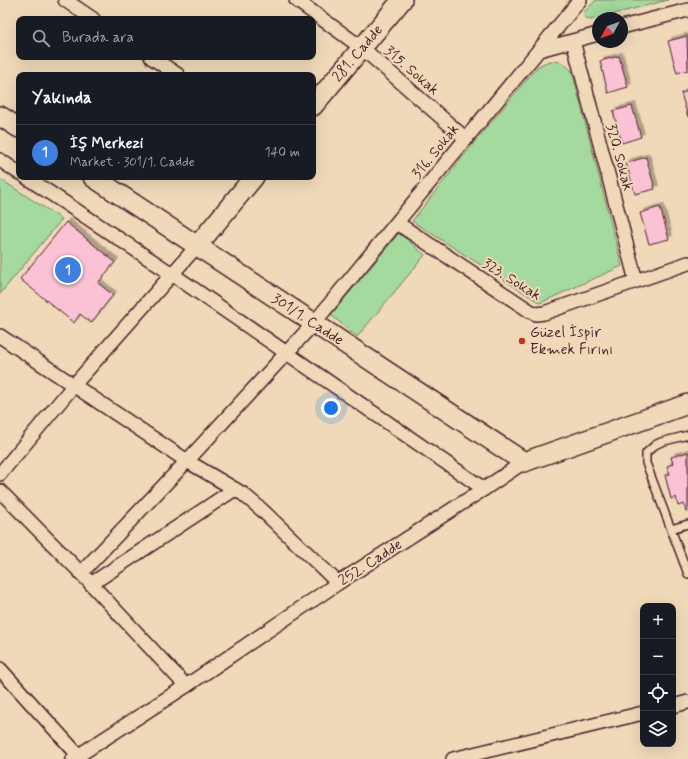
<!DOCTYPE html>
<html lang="tr">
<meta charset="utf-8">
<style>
:root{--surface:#171b24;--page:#20242c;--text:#f1f3f6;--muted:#9ea1a6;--line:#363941;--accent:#c8321e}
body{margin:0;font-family:Mynerve,sans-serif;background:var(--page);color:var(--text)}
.controls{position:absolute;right:12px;bottom:12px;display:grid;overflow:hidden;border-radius:8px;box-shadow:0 4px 16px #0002}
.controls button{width:36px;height:36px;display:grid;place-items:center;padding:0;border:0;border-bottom:1px solid var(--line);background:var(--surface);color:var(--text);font:20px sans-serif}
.compass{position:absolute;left:592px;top:12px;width:36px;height:36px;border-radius:50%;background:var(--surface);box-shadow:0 4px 16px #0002;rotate:229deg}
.you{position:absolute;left:331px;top:408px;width:14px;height:14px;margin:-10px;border:3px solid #fff;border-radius:50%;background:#1a73e8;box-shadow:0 0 0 6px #1a73e833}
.badge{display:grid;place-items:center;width:26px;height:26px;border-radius:50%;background:var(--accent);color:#fff;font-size:13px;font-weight:700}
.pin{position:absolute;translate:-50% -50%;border:2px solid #fff;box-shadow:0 1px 4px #0006}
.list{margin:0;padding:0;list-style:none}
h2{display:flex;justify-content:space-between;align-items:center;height:52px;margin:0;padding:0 16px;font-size:17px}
h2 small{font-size:13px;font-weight:400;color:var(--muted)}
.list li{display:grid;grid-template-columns:26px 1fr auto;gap:12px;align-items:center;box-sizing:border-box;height:56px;padding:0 16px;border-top:1px solid var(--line)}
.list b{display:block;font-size:15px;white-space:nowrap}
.list p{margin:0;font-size:13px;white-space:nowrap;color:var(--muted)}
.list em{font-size:13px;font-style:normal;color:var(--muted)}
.icon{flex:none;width:22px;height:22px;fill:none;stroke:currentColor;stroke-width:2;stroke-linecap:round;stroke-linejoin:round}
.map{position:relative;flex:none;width:688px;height:759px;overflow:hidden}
.search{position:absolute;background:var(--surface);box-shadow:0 4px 16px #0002;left:16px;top:16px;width:300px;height:44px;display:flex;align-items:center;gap:10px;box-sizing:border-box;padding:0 14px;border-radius:8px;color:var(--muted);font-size:15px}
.panel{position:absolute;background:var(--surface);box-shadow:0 4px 16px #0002;left:16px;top:72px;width:300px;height:108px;border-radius:8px}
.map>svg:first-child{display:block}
.green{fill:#a4da9e;stroke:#777c64}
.building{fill:#fbc1d4;stroke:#4a1f2b;filter:url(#shadow)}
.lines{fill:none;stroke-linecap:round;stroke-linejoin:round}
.lane-casing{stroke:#4a1f2b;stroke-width:10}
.street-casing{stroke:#4a1f2b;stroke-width:16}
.secondary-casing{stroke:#4a1f2b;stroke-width:22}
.lane{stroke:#efd9b8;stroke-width:7}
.street{stroke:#efd9b8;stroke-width:13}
.secondary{stroke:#efd9b8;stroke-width:19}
.poi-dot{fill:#c8321e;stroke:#efd9b8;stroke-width:1.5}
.labels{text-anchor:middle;stroke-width:4;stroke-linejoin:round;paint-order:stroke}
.street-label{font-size:15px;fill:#4a1f2b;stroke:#efd9b8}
.poi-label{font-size:15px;fill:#4a1f2b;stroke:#efd9b8;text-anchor:start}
</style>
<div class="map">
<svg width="688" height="759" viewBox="0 0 688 759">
<defs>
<filter id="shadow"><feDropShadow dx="3.5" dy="-3.5" stdDeviation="0" flood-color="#0004"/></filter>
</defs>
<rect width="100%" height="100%" fill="#efd9b8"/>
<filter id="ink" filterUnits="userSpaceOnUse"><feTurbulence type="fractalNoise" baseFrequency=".025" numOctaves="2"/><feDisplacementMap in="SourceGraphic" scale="8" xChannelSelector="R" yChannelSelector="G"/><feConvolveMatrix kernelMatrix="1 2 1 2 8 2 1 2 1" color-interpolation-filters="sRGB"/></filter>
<g filter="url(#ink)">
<!-- green -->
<g class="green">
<polygon points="596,0 668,0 590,20 585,18 584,12"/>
<path d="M549,61C560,61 564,63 572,71L622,266L540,303L412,221L477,139L538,66Z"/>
<polygon points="0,179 62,219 0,294"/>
<polygon points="399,233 425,255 357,337 331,315"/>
</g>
<!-- building -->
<g class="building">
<polygon points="687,36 688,70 677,73 668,41"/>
<polygon points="619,56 628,87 608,93 600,61"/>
<polygon points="688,91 688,117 681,93"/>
<polygon points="632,106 641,137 622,143 613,111"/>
<polygon points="646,157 655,189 635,194 626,163"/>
<polygon points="660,207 669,239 649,244 640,213"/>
<polygon points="66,222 115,262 98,283 113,295 91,323 80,314 74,323 20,279"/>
<polygon points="688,452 688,511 686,512 684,504 678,506 676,497 671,499 665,475 670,474 667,466 673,464 671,457"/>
</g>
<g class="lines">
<!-- lane casing -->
<g class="lane-casing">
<g id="lane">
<polyline points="688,435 661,442 655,445 646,453 646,463 688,574"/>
<polyline points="671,529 688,524"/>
</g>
</g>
<!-- street casing -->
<g class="street-casing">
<g id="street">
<polyline points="65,0 93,19"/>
<polyline points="296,0 362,48 466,139"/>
<polyline points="622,27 688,10"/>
<polyline points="573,41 636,281"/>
<polyline points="539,50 598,34"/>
<polyline points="151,57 178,75"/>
<polyline points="0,160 19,173"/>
<polyline points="26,177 172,274 484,489"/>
<polyline points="397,223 530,311 536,314 544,313 688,263"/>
<polyline points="0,336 187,461 243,494 262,510 338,583"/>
<polyline points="0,474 74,385 197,246"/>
<polyline points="0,491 81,573 186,686"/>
<polyline points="81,573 187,461 314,323 580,0"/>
<polyline points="91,584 235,489"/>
<polyline points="0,669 79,756"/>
<polyline points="673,706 688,702"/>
<polyline points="73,759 186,686 338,583 484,489 524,462"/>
<polyline points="453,759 643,713"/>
</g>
</g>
<!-- secondary casing -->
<g class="secondary-casing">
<g id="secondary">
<polyline points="313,106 402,0"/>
<polyline points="0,116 19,128"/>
<polyline points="93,177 524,462 688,404"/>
<polyline points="197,246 254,177"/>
</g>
</g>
<!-- lane -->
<use href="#lane" class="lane"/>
<!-- street -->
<use href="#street" class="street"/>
<!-- secondary -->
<use href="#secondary" class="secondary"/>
</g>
</g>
<!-- markers -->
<circle class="poi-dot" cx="522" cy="341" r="4"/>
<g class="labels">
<!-- street labels -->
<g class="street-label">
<text transform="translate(357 53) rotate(-50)" y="5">281. Cadde</text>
<text transform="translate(412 70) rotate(41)" y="5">315. Sokak</text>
<text transform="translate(435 151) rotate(-51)" y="5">316. Sokak</text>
<text transform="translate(620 157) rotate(75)" y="5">320. Sokak</text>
<text transform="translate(512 279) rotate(32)" y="5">323. Sokak</text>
<text transform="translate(308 319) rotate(33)" y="5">301/1. Cadde</text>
<text transform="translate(370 562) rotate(-33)" y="5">252. Cadde</text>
</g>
<!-- poi labels -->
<g class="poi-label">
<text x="530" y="337">Güzel İspir<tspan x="530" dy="17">Ekmek Fırını</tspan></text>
</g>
</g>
</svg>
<div class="controls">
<button>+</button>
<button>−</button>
<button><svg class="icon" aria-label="locate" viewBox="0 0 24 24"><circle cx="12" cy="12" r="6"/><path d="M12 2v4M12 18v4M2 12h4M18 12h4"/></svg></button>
<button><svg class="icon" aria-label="layers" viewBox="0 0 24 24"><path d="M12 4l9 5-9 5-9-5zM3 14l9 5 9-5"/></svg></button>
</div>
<svg class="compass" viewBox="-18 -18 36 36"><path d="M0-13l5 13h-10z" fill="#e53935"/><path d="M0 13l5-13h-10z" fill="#9ea1a6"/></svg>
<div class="you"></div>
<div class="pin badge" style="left:68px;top:270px;background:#3f7fe0">1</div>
<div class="search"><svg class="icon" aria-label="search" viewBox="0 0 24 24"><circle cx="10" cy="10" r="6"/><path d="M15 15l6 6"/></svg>Burada ara</div>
<section class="panel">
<h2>Yakında<small></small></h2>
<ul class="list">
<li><span class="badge" style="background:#3f7fe0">1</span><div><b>İş Merkezi</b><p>Market · 301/1. Cadde</p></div><em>140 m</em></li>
</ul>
</section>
</div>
